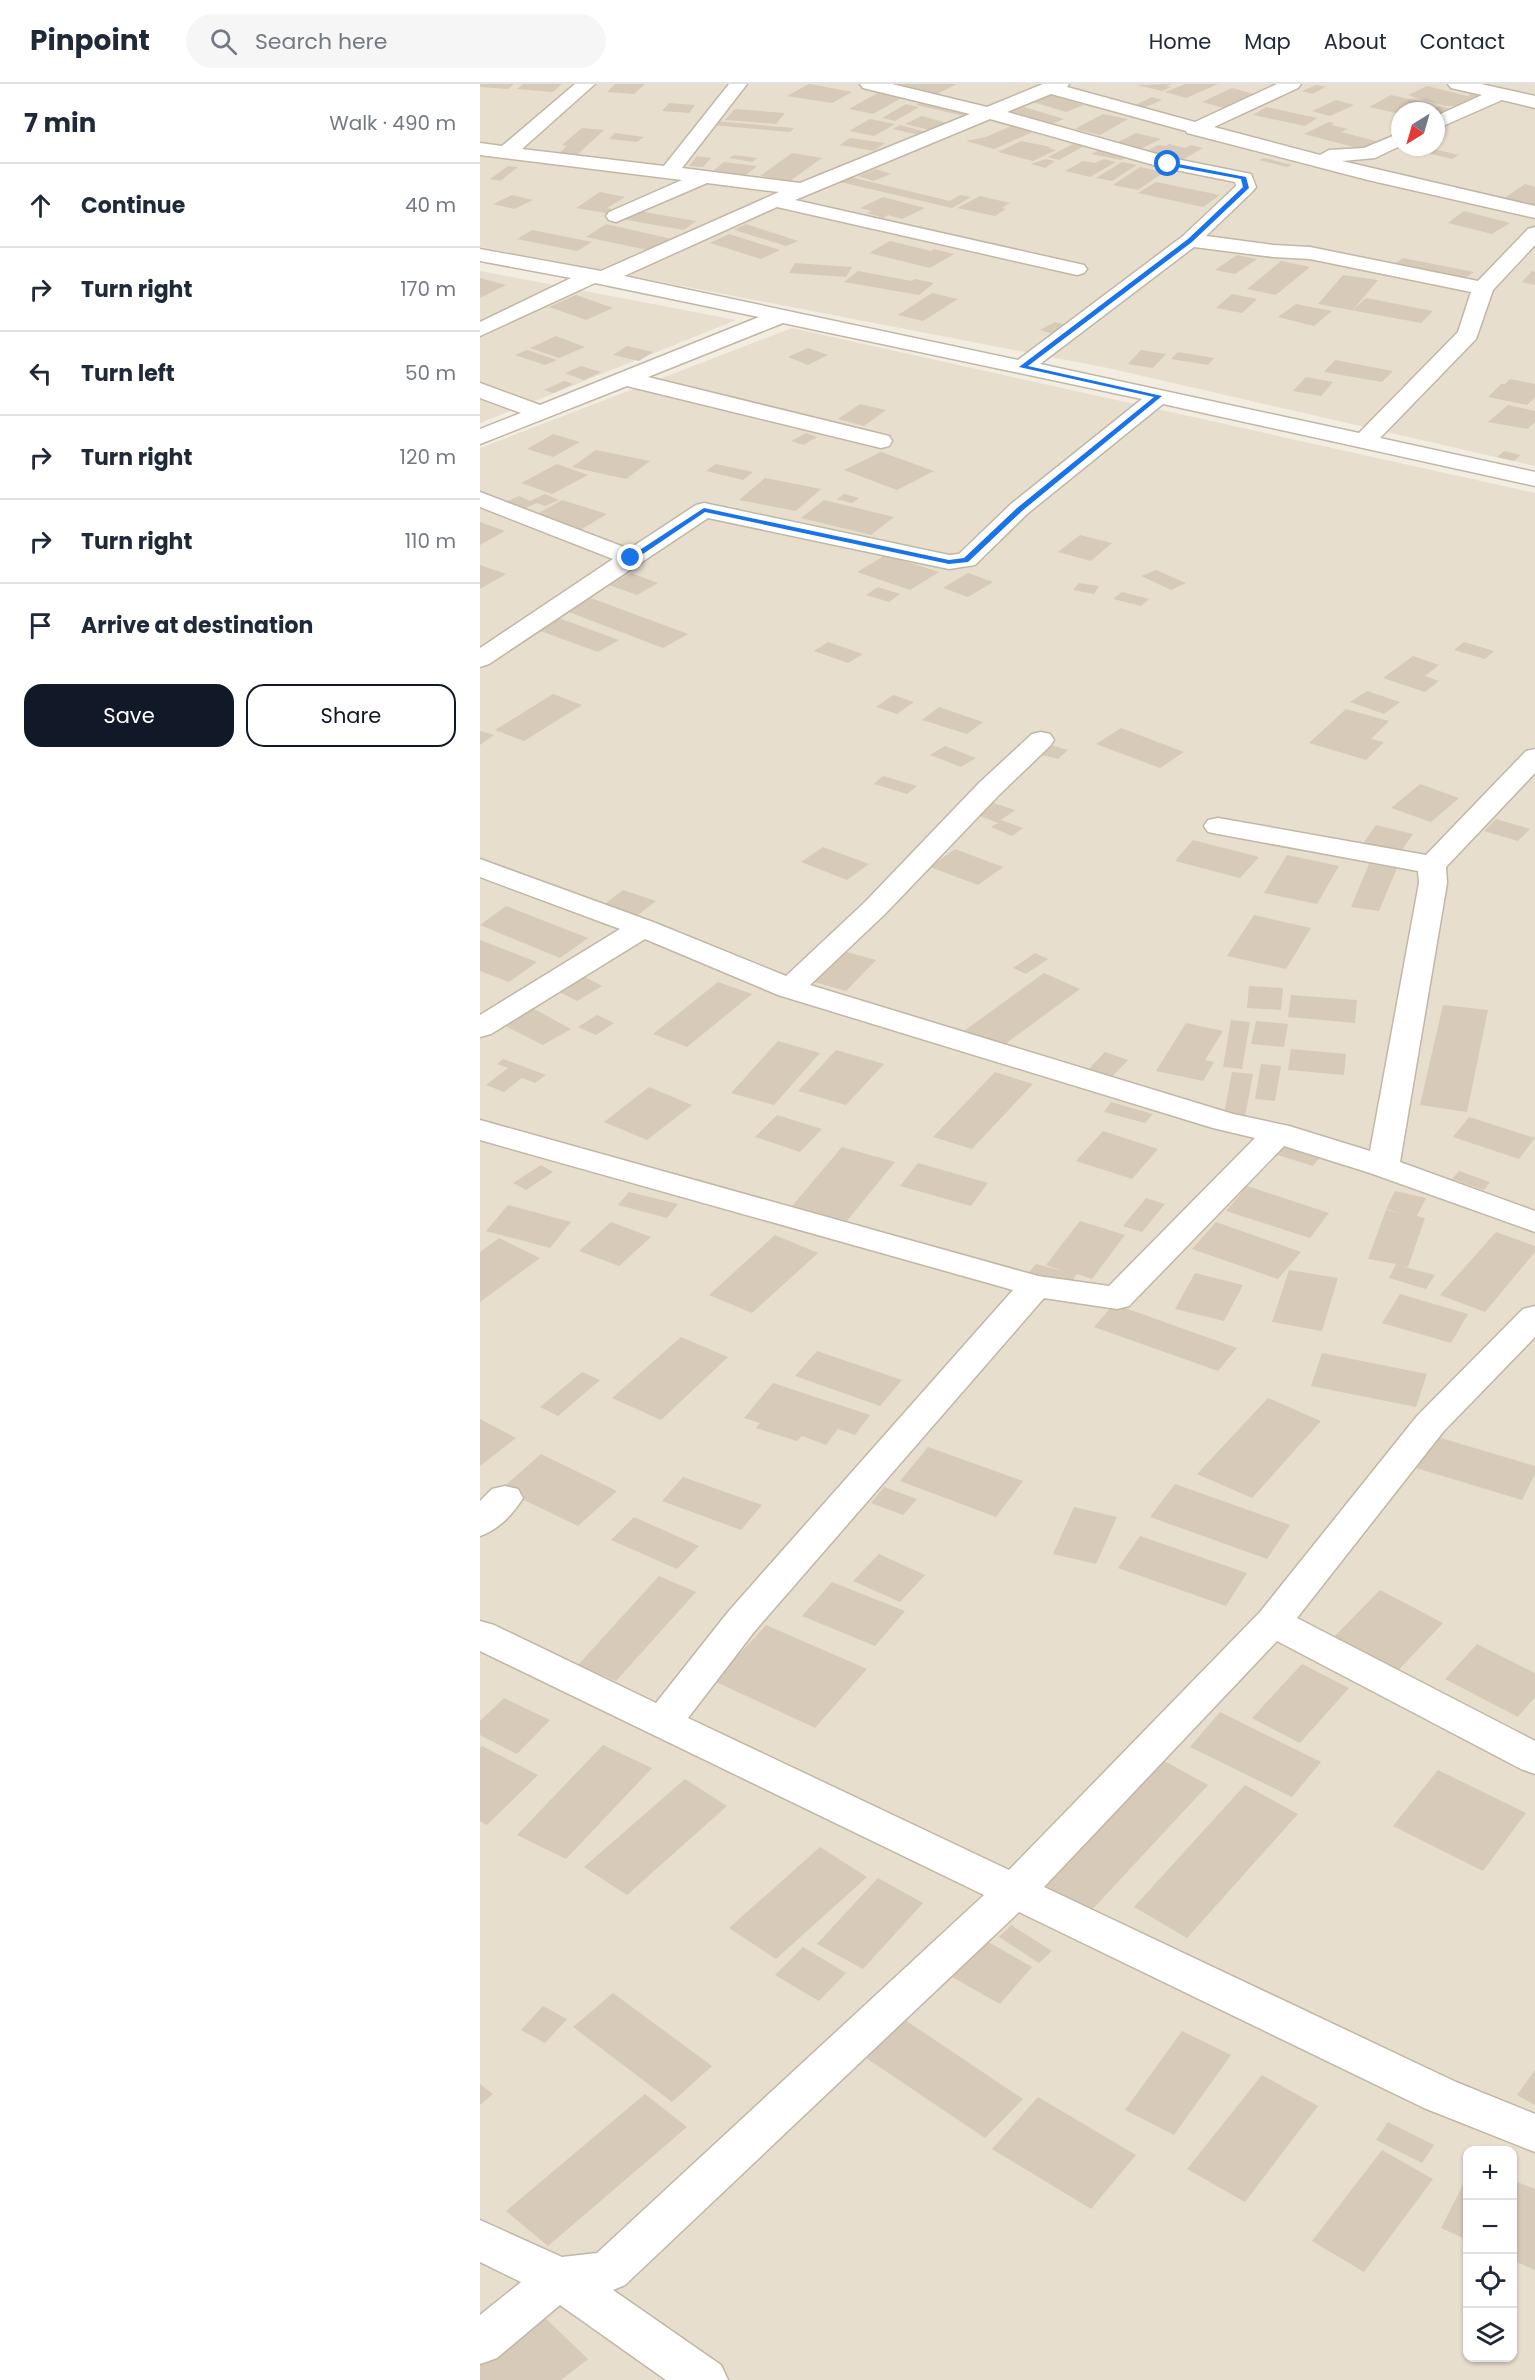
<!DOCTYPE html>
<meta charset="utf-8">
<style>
:root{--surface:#fff;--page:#f6f6f7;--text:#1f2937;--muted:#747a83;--line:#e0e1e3;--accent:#111827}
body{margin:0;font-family:Poppins,sans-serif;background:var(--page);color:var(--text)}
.controls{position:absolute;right:18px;bottom:18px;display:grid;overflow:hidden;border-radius:12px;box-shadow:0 2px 4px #0004}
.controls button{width:54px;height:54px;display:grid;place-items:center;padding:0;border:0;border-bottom:2px solid var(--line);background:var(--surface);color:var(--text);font:30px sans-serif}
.compass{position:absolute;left:911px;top:18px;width:54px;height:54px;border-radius:50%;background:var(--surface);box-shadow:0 2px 4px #0004;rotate:217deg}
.stop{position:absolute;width:18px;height:18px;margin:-14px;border:4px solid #1a73e8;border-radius:50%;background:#fff}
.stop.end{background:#1a73e8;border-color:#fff;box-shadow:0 2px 6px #0008}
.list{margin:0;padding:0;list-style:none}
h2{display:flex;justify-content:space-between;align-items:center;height:78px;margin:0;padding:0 24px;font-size:26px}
h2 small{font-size:20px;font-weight:400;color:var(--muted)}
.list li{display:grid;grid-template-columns:39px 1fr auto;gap:18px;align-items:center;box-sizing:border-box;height:84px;padding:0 24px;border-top:2px solid var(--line)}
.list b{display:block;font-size:22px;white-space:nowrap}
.list em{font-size:20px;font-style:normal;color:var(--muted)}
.actions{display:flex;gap:12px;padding:18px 24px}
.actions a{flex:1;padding:14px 0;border:2px solid var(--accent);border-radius:18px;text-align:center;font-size:21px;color:var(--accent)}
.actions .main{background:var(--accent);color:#fff}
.icon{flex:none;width:33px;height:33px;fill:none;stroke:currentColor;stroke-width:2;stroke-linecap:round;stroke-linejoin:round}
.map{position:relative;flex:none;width:1055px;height:2296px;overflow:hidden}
header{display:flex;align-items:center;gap:36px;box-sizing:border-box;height:84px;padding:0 30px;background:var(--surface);border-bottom:2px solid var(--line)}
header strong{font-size:28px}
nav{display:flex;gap:33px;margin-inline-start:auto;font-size:21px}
.search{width:420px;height:54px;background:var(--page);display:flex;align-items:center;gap:15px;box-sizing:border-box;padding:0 21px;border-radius:33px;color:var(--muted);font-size:22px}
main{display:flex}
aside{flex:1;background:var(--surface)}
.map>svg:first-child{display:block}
.residential{fill:#e7dece;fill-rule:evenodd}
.building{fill:#d8cab8}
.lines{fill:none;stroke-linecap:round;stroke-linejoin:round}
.minor-casing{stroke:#c1b7a6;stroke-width:3}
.minor{fill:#fff;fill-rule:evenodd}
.route{fill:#1a73e8}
</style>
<header>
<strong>Pinpoint</strong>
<div class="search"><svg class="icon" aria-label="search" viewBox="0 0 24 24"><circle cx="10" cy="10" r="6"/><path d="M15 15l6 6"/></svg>Search here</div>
<nav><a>Home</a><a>Map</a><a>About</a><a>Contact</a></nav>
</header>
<main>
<aside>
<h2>7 min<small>Walk · 490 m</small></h2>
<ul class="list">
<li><svg class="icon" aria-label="ahead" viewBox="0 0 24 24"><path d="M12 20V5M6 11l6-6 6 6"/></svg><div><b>Continue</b></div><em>40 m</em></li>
<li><svg class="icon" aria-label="right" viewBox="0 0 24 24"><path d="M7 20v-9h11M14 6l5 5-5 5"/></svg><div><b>Turn right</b></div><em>170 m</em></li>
<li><svg class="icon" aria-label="left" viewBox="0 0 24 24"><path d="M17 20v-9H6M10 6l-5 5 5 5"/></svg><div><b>Turn left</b></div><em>50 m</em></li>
<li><svg class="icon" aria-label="right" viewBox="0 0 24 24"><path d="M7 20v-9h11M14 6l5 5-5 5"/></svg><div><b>Turn right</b></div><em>120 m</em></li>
<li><svg class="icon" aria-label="right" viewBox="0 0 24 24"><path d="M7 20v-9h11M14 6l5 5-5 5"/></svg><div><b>Turn right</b></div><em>110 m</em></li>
<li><svg class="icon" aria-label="arrive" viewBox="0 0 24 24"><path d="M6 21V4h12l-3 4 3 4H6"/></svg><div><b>Arrive at destination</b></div></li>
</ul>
<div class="actions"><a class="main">Save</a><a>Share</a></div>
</aside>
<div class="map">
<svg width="1055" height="2296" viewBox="0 0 1055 2296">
<rect width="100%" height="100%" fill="#f2ece1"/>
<!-- residential -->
<g class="residential">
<path d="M0,0H1055V382L628,284L0,163ZM920,27H956V63H920Z"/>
<polygon points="0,187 256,236 0,339"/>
<path d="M312,244L1055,409V2296H0V364ZM988,2066H1032V2274H988Z"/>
</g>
<!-- building -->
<g class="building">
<polygon points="0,0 34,0 28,5 0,3"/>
<polygon points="43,0 82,0 73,8 37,5"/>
<polygon points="135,0 165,0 154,10 127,8"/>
<polygon points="329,0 330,0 372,8 352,19 307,12"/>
<polygon points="413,0 477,0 455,11"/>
<polygon points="691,0 686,2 691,3 682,7 657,1"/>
<polygon points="705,0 738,0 706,14 685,8"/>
<polygon points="836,1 846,3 832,10 822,7"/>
<polygon points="947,2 987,12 993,9 1005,12 999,15 994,13 976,22 965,22 928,11"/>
<polygon points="752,4 774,10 744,24 722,18"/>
<polygon points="401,7 425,12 393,30 369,25"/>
<polygon points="571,11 604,21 586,28 553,18"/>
<polygon points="911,11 952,20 940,27 920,27 920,30 889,23"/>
<polygon points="672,13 682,16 659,26 649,24"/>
<polygon points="856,16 874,21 850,32 832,27"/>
<polygon points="444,17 491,29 484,32 436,21"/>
<polygon points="189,19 215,21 209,29 182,27"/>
<polygon points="426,20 439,23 415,37 402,34"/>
<polygon points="959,22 972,25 956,33 956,27 948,27"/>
<polygon points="544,23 584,35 569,41 529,28"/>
<polygon points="786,23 837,34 825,42 773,31"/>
<polygon points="255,25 305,29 296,40 245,36"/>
<polygon points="623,30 648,35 620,51 595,45"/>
<polygon points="442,32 467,39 450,46 425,40"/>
<polygon points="390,35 415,40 394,52 369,47"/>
<polygon points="236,37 314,44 310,48 232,41"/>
<polygon points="849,38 854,39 851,41 868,45 861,48 900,58 885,66 824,50"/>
<polygon points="420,41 446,48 439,51 413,45"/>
<polygon points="531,42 553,48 514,65 486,57 506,53"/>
<polygon points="102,44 124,46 97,71 79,69 87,62 82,61"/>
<polygon points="135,49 164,53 157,58 129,55"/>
<polygon points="656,49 681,55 656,67 632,61"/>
<polygon points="370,54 405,59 394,67 360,61"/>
<polygon points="541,57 571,63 568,64 576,66 553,77 518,68"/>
<polygon points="593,60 604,62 579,76 568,73"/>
<polygon points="689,60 705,64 711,61 723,64 697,79 663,69 678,61 686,62"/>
<polygon points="922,63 944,63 979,71 972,75"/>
<polygon points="620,66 648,73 641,76 611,70"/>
<polygon points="312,69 342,74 310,97 280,92"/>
<polygon points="254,71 277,74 272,78 249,74"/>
<polygon points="217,72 231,74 223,83 209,82"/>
<polygon points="784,74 812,81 808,83 779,76"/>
<polygon points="566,75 575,77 565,84 551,80"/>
<polygon points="624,75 636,78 610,93 585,87 603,77 615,79"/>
<polygon points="244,78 277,82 266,91 233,87"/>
<polygon points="642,78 657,81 632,97 616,94"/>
<polygon points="28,82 38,83 20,97 10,95"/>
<polygon points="660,83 684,88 658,106 633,101"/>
<polygon points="396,85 411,90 393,97 378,92"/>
<polygon points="370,93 470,117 480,111 491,113 472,124 360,98"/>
<polygon points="676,98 740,111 723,123 658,109"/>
<polygon points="1045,100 1055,103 1055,123 1023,115"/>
<polygon points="120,108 145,113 127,124 132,125 126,129 96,124"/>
<polygon points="32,111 53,116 34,125 13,120"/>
<polygon points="500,112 530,119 522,124 526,125 515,132 477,124"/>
<polygon points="403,113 445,124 422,135 408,131 403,134 387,129 392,127 380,124"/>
<polygon points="153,126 216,137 204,146 141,135"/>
<polygon points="984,127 1030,139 1012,150 968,139"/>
<polygon points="126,140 192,155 172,167 106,153"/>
<polygon points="266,140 318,157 306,162 254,146"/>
<polygon points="52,146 112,158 97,167 37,155"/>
<polygon points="249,150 300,166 281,175 230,159"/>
<polygon points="410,157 451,167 454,165 474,170 450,184 389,169"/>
<polygon points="757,171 777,175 755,190 735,186"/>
<polygon points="923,174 994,188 980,198 910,183"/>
<polygon points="801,177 830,183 796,211 767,205"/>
<polygon points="315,179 372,183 366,193 309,189"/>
<polygon points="378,187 432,197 435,195 454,199 439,211 364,198"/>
<polygon points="1052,187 1055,188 1055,201 1042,198"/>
<polygon points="863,191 898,196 873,226 886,214 953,227 941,239 838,220"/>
<polygon points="0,194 26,201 0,214"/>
<polygon points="452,209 478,215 443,237 418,231"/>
<polygon points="752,210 777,215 762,229 736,224"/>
<polygon points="96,211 133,224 106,236 69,223"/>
<polygon points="816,220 852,227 834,242 798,233"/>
<polygon points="575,238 587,241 573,250 560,246"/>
<polygon points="76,252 105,263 79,274 50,264"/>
<polygon points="147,262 173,268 159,277 133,271"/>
<polygon points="328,264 348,271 328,281 308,273"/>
<polygon points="47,266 77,276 65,281 35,271"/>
<polygon points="661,266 686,270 673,284 648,280"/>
<polygon points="698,268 734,274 728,281 691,275"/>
<polygon points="855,276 913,287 902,298 844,288"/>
<polygon points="101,282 121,288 104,296 85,289"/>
<polygon points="826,293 853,298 841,312 813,307"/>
<polygon points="1030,295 1055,300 1055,313 1047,321 1008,313 1021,300 1025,300"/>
<polygon points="84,297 94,300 73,309 64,306"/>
<polygon points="380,320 406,326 384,342 358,335"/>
<polygon points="1028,321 1055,327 1055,338 1047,345 1008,338"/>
<polygon points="326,349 337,353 323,361 311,357"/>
<polygon points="73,350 100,358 73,373 47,365"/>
<polygon points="116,366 170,377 146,395 92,383"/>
<polygon points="1024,367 1041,371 1034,377 1017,373"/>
<polygon points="401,368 454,387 417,406 364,386"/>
<polygon points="77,380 108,391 72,410 41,399"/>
<polygon points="236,380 273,388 263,396 226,387"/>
<polygon points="285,394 341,405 316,427 259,416"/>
<polygon points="65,410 79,416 65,422 57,419 37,428 19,421 39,412 50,417"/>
<polygon points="364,410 379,414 372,419 357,415"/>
<polygon points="82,416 127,430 95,449 50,434"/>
<polygon points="344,416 414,433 391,451 321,434"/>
<polygon points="0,438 25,447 0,461"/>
<polygon points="600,451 632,459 611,477 578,468"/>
<polygon points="406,471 459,488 430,506 377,488"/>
<polygon points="0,481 26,490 0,505"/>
<polygon points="676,486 706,499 691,506 661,492"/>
<polygon points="151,489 178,499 157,511 129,501"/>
<polygon points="488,489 513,498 488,513 463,504"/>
<polygon points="599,499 619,502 614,510 593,506"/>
<polygon points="398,503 420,510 409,518 386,511"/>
<polygon points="642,508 669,515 661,522 633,515"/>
<polygon points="111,514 208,550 183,564 86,527"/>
<polygon points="76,533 139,556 118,568 55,545"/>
<polygon points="348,558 383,570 368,579 334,567"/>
<polygon points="984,558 1014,567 1005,575 974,566"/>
<polygon points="933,572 959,581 945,592 959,597 945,608 903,594"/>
<polygon points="887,607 920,618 904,630 870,618"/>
<polygon points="73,610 102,621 44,657 15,646"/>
<polygon points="413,611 434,618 417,630 396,623"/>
<polygon points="459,623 503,638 487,650 442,636"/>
<polygon points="866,625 909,637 891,655 904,658 886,676 829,659"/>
<polygon points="641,644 704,668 680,684 616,660"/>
<polygon points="0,647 14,651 0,661"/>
<polygon points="564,659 588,666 578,675 554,669"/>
<polygon points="465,662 496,674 481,683 450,671"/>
<polygon points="403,692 437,702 427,710 394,700"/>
<polygon points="940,700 979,714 951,738 911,724"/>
<polygon points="504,716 535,726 521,736 543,744 532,752 511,743 518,739 490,728"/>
<polygon points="1016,735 1050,745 1038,757 1004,747"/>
<polygon points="896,741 933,750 920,769 882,761"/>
<polygon points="713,756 779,773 760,794 695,777"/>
<polygon points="343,763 389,780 367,796 321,778"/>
<polygon points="475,765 523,783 498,801 450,783"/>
<polygon points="807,771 859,782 837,820 784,809"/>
<polygon points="889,780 917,784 899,827 871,823"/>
<polygon points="143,806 176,817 150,837 117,826"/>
<polygon points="26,822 108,854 80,874 0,841"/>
<polygon points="774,831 831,844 806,885 747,872"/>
<polygon points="0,856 57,878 29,898 0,887"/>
<polygon points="356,865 396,876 366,907 327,896"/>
<polygon points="555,869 568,875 546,890 533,884"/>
<polygon points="97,889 122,902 97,917 72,904"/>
<polygon points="564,889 600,905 521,963 484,947"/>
<polygon points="238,898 272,910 207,963 173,950"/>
<polygon points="769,902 803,904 801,926 767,924"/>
<polygon points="811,911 877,916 875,939 808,933"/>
<polygon points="43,919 91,945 63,961 14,936"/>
<polygon points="963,921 1008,926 987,1028 940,1021"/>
<polygon points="117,931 134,939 116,951 98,943"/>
<polygon points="751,936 770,938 762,985 743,983"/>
<polygon points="776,937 808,940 804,963 771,960"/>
<polygon points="706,939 743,947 725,976 734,978 723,997 676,987"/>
<polygon points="298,957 340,969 294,1021 251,1009"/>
<polygon points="811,965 866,970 864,991 808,986"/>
<polygon points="356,966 404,980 366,1021 318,1007"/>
<polygon points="625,968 648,976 626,999 603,991"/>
<polygon points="23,975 34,979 66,991 55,999 42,994 24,1008 6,1001 28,984 17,980"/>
<polygon points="781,980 801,982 795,1017 775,1015"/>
<polygon points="515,988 553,1000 492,1065 453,1053"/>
<polygon points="752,988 773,990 764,1038 743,1035"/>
<polygon points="169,1003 212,1021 167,1056 124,1038"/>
<polygon points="631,1018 673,1030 665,1039 624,1028"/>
<polygon points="297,1031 342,1045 320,1068 275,1053"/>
<polygon points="989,1033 1055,1054 1039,1075 973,1053"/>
<polygon points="623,1047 678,1065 652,1095 596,1077"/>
<polygon points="801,1057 842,1071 833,1082 791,1069"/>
<polygon points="362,1063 415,1078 366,1138 312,1122"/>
<polygon points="438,1079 508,1099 491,1122 420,1102"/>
<polygon points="61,1081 73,1088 46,1106 33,1099"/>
<polygon points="979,1087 1010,1098 1004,1106 972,1095"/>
<polygon points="767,1102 849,1129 830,1154 746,1127"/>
<polygon points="915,1107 946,1114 937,1132 945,1134 928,1183 921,1182 955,1191 946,1205 909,1194 916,1180 888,1175 906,1126 923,1130 906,1125"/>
<polygon points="149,1108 198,1120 187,1134 138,1121"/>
<polygon points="666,1114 685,1120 662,1148 643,1142"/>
<polygon points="28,1121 91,1138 70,1164 6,1147"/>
<polygon points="600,1137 645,1151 612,1195 597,1190 585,1206 545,1193 556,1180 583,1187 566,1181"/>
<polygon points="131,1138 171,1153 139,1182 99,1167"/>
<polygon points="736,1138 821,1168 798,1195 712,1165"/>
<polygon points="1016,1148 1055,1162 1055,1168 1005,1228 960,1211"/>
<polygon points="295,1151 338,1169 272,1229 229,1211"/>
<polygon points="19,1154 60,1174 0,1218 0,1168"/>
<polygon points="809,1186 858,1194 842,1247 792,1238"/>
<polygon points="715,1189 763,1201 744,1237 695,1225"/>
<polygon points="920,1210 988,1230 971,1259 902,1239"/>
<polygon points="634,1220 757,1264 738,1287 614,1243"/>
<polygon points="201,1253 248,1273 181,1336 132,1314"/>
<polygon points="337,1267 422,1296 400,1322 315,1292"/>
<polygon points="842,1269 947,1290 936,1323 831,1302"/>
<polygon points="102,1288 120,1296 78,1332 60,1323"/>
<polygon points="293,1299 390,1331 375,1351 358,1345 346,1361 322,1352 317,1357 276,1344 280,1339 264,1334"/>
<polygon points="788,1314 841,1337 772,1414 717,1390"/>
<polygon points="0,1335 36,1354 0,1382"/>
<polygon points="954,1352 1055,1382 1055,1390 1042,1416 936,1384"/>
<polygon points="448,1363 543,1397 516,1433 420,1397"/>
<polygon points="61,1370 137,1407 98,1442 21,1405"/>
<polygon points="203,1393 282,1421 261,1446 182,1417"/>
<polygon points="695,1400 810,1441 787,1475 670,1433"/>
<polygon points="404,1403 437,1415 423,1431 391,1419"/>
<polygon points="594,1423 637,1433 616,1480 573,1470"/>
<polygon points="154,1433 219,1462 197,1485 131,1456"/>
<polygon points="660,1452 767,1489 746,1522 638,1484"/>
<polygon points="399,1470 445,1491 420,1518 373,1497"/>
<polygon points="179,1492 216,1508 136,1597 98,1581"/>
<polygon points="352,1498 425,1527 395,1562 322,1532"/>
<polygon points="900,1506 963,1539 912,1593 848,1559"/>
<polygon points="286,1541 387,1585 335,1644 234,1597"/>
<polygon points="997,1560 1055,1589 1055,1613 1038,1633 965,1595"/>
<polygon points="822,1580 869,1604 820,1659 772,1634"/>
<polygon points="24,1614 70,1636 37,1670 0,1651 0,1637"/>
<polygon points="740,1628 841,1678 812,1713 710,1663"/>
<polygon points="123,1661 172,1684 86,1775 37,1751"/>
<polygon points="2,1662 58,1691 7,1741 0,1737 0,1664"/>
<polygon points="679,1674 728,1701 610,1828 561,1800"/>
<polygon points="958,1686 1046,1729 1003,1787 913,1742"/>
<polygon points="205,1695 247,1722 147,1811 104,1783"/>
<polygon points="765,1701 818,1730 707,1854 654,1823"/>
<polygon points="340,1763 387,1793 296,1875 249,1844"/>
<polygon points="398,1794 443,1819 383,1885 337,1860"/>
<polygon points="531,1841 572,1867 559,1879 519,1853"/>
<polygon points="505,1856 552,1883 520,1920 472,1893"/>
<polygon points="323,1863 366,1889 339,1917 295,1891"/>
<polygon points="133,1909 232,1982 192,2018 93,1943"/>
<polygon points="63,1922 87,1935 65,1959 41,1946"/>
<polygon points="419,1932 543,2015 505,2054 380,1970"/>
<polygon points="702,1947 751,1971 694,2051 645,2026"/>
<polygon points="1055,1986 1055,2021 1037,2011"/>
<polygon points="782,1991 838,2022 765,2118 707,2085"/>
<polygon points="0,2000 13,2010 0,2021"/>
<polygon points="165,2010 207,2043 68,2162 26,2127"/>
<polygon points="558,2013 656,2071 611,2125 512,2065"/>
<polygon points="908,2038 954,2061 942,2079 896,2056"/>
<polygon points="902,2066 953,2095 884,2188 832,2157"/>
<polygon points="988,2091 988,2156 961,2144"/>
<polygon points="1032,2096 1055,2105 1055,2186 1032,2176"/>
<polygon points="61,2230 108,2275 81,2296 0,2296 0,2278"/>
</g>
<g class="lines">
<!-- minor casing -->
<g class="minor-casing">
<g id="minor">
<path d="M95,0H115L42,65L184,82L249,0H267L202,84L320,99L490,30L383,4L380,0H412L507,23L563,0H589L587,3L715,38L797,0H821L818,4L734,43L840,71L849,66L884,64L920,49V62L895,74L862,77L1055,122V134L888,96L707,49L706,47L571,10L527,28L691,74L771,90L776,103L773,107L726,152L793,161L830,163L998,197L1048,145L1055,143V161L1013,206L996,255L900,354L1055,388V402L683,320L547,430L495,481L469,485L228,434L9,580L0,583V564L133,475L0,423V408L149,465L216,421L224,419L469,471L479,470L531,420L662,315L303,239L168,293L409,352L412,357L409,362L401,364L147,302L0,360V345L41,329L0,314V299L60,321L279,233L115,199L0,252V238L91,194L0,177V165L121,187L299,108L227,99L136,138L129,136L126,132L129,128L202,96L0,71V59L22,62ZM510,35L681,83L755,98L756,102L703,152L538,276L144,192L297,123L597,191L604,189L607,185L604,181L315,116ZM714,163L793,173L830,175L991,208L978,248L879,349L560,280Z"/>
<polygon points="968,0 1001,0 1055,12 1055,24 1022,16 956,45 956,32 1002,11 971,4"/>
<polygon points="561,648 570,650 574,656 570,662 519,711 405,830 330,901 753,1030 809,1042 890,1067 939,799 938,787 738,750 728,748 724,742 728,736 738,734 946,771 1046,667 1055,665 1055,689 966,783 967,799 920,1078 1055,1127 1055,1148 890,1089 804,1062 649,1222 637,1225 564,1214 274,1548 208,1634 529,1786 780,1528 937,1332 1043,1225 1055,1222 1055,1253 963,1348 817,1534 1055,1657 1055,1690 1041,1685 797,1557 564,1803 976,1998 1055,2030 1055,2068 944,2024 539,1828 145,2201 133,2206 241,2281 248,2296 186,2296 80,2221 17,2274 0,2280 0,2231 41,2198 0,2178 0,2136 82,2173 117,2169 504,1811 0,1567 0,1537 14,1541 176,1619 248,1528 533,1206 0,1056 0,1036 558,1192 629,1202 775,1054 733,1044 298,911 165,855 11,950 0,953 0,931 140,845 0,793 0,775 173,838 306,892 385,818 499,699 552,650"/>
<path d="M25,1402L38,1405L43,1414C33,1430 18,1446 0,1452V1417L12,1405Z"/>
</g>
</g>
<!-- minor -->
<use href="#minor" class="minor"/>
</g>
<!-- route -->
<polygon class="route" points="688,78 766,93 769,104 712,158 548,282 682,312 542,427 488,478 469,480 225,428 154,476 149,476 149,473 224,424 469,476 484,474 537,424 674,313 539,283 708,155 763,103 761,95 686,81"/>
</svg>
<div class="controls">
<button>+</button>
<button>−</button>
<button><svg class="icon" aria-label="locate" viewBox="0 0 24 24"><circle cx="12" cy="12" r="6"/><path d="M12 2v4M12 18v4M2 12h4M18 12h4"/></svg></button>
<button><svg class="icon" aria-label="layers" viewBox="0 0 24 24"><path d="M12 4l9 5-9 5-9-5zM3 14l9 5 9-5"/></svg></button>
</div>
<svg class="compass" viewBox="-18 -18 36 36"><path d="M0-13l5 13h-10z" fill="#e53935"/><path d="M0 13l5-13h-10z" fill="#747a83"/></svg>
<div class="stop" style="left:688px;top:80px"></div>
<div class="stop end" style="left:151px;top:474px"></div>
</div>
</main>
